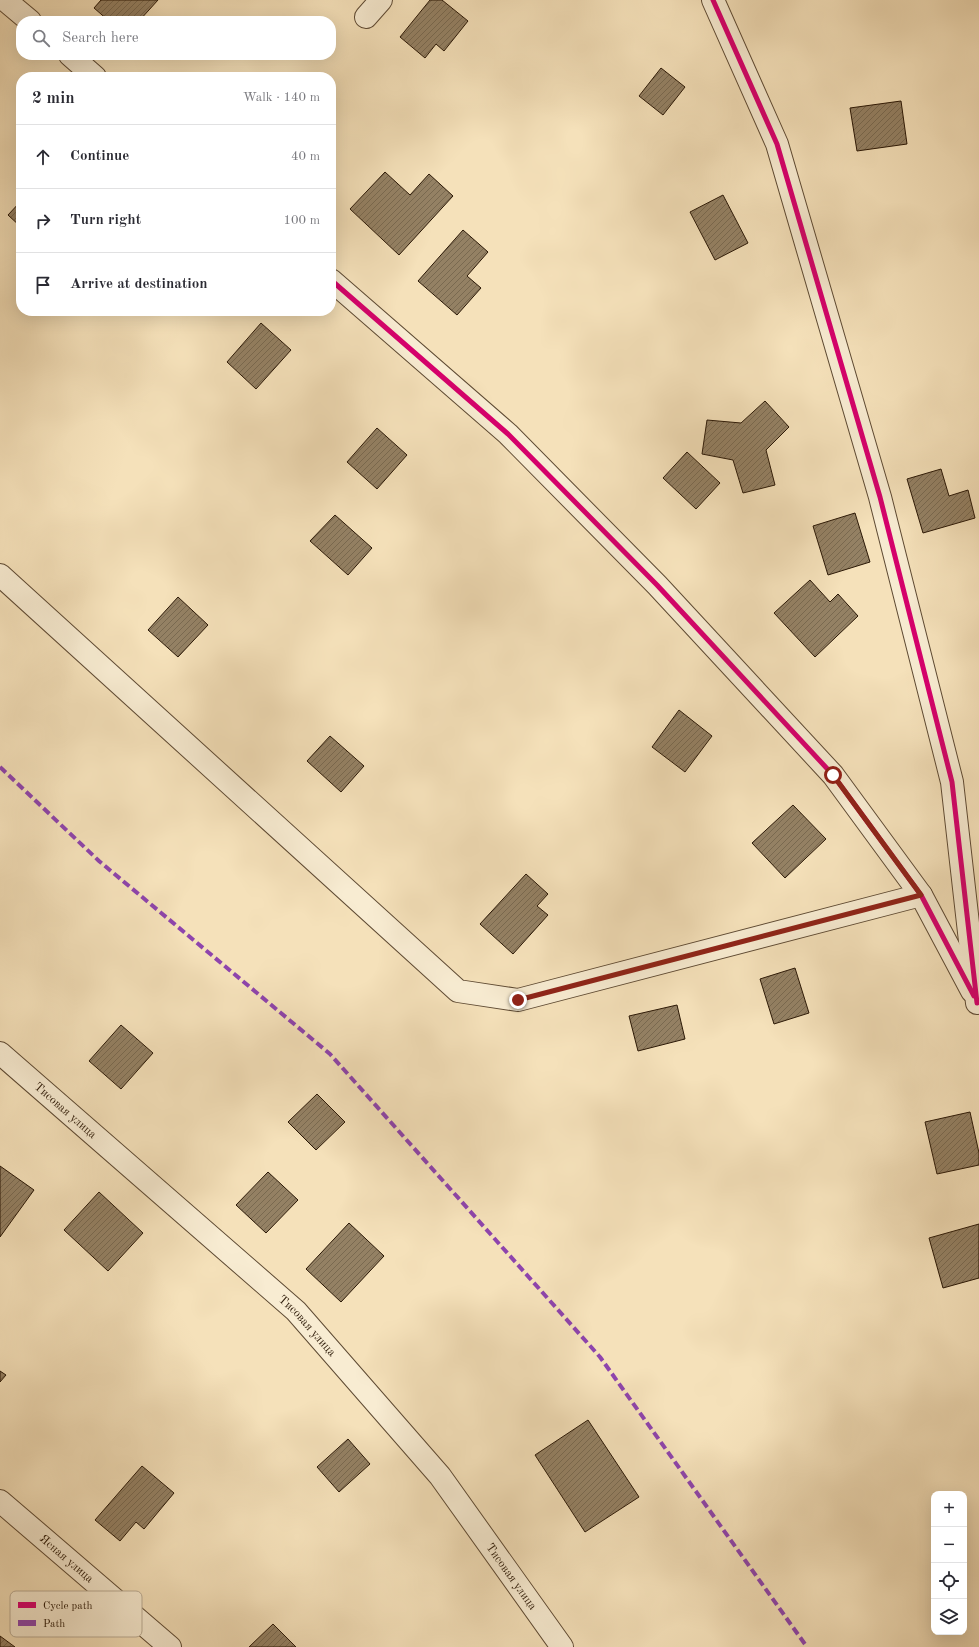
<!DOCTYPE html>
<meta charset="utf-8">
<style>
:root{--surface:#fff;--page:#f7f7f7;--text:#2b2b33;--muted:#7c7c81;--line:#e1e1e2}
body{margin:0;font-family:"Old Standard TT",serif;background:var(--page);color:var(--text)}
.controls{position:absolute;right:12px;bottom:12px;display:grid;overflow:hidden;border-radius:8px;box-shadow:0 4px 16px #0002}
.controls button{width:36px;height:36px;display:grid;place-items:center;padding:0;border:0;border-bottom:1px solid var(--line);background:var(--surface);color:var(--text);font:20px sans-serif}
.stop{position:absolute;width:12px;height:12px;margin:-9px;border:3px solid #8f2418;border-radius:50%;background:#fff}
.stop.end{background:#8f2418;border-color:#fff;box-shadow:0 1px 4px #0008}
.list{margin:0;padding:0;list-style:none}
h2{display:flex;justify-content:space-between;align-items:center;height:52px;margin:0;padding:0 16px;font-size:17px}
h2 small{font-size:13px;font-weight:400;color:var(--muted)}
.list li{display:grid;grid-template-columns:26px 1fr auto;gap:12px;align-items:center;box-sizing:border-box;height:64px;padding:0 16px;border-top:1px solid var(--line)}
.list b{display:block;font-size:15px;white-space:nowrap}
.list em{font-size:13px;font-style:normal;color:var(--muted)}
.icon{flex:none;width:22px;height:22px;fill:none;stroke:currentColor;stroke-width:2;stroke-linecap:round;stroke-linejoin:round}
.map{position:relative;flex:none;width:979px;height:1647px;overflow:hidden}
.search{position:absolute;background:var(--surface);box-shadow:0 4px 16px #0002;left:16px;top:16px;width:320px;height:44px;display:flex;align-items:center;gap:10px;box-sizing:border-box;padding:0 14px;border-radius:16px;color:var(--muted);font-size:15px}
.panel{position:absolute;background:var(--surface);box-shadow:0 4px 16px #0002;left:16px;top:72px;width:320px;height:244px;border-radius:16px}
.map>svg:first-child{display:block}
.building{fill:url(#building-hatch);stroke:#2b1806}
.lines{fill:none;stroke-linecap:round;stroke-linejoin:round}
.minor-casing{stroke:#5e4a33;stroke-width:24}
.minor{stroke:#f8ecd2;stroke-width:22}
.quiet{stroke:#8e44ad;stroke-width:4;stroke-dasharray:8 4;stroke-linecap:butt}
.cycleway-casing{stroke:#f8ecd2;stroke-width:8}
.cycleway{stroke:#d6006c;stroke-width:5}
.route{stroke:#8f2418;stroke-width:5}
.labels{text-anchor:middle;stroke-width:3;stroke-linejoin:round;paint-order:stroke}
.street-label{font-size:12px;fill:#2b1806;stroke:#f8ecd2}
.key{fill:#f8ecd2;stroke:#baac95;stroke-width:1}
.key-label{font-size:11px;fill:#2b1806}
</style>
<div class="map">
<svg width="979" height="1647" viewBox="0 0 979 1647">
<defs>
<pattern id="building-hatch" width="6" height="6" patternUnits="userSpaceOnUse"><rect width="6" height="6" fill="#948164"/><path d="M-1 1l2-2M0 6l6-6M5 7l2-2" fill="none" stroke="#796950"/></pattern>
</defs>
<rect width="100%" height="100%" fill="#f5e1ba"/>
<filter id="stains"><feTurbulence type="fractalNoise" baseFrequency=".005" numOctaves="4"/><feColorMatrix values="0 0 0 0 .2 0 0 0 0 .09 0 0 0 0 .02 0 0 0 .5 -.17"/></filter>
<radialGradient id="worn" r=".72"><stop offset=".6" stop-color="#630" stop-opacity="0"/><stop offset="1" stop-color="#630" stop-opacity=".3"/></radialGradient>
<!-- building -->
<g class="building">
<polygon points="101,0 158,0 139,21 109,21 94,8"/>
<polygon points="430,0 442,0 468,21 444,51 436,44 425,58 400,37"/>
<polygon points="661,68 685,87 663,115 639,96"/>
<polygon points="901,101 907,144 857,151 850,108"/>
<polygon points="385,172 410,195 429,174 453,196 399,255 350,209"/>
<polygon points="723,195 748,243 715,260 690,212"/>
<polygon points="21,201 21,227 8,215"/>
<polygon points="463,230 488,252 467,276 481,288 457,315 418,281"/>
<polygon points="261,323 291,350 256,389 227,362"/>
<polygon points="765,401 789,427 766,450 775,485 743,493 733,460 702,454 707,420 741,423"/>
<polygon points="377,428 407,455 377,489 347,462"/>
<polygon points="687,452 720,483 696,509 663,478"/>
<polygon points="941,469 949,496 968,490 975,518 923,533 907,479"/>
<polygon points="855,513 870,562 828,575 813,526"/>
<polygon points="335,515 372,548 348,575 310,541"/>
<polygon points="810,580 830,602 838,594 858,616 815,657 774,613"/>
<polygon points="178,597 208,625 178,657 148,630"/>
<polygon points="679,710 712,736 685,772 652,747"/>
<polygon points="330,736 364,766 341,792 307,761"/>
<polygon points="793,805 826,839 785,878 752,843"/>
<polygon points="526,874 548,894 537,906 548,915 513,954 480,924"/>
<polygon points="795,968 809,1013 774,1024 760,979"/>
<polygon points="677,1005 685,1039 638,1051 629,1016"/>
<polygon points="121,1025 153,1053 121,1089 89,1061"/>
<polygon points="317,1094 345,1122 316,1150 288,1122"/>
<polygon points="970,1112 979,1153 979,1165 937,1174 925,1122"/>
<polygon points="0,1166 34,1190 0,1237"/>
<polygon points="268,1172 298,1200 266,1233 236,1205"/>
<polygon points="99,1192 143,1233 108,1271 64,1230"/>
<polygon points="349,1223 384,1256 341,1302 306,1269"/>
<polygon points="979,1224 979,1278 943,1288 929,1238"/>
<polygon points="0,1371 6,1375 0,1382"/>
<polygon points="588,1420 639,1497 585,1532 535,1455"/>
<polygon points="348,1439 370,1464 339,1492 317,1467"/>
<polygon points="142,1466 174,1493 144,1529 136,1522 120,1541 95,1520"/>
<polygon points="273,1624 296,1647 249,1647"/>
<polygon points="0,1636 15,1647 0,1647"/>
</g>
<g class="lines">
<!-- minor casing -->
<g class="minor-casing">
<g id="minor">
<polyline points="5,0 30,21"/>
<polyline points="713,0 777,144 880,497 952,782 977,1003"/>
<polyline points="366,17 381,0"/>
<polyline points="70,55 95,77"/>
<polyline points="331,280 508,434 657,585 833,775 921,895 972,991"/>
<polyline points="0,575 458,991 518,1000 921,895"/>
<path id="s1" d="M0,1053L296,1311L440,1476L562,1647"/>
<path id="s2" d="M0,1501L170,1647"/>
</g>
</g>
<!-- minor -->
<use href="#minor" class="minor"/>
<!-- quiet -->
<polyline class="quiet" points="0,767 99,861 330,1054 600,1357 807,1647"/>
<!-- cycleway casing -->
<g class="cycleway-casing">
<g id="cycleway">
<polyline points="713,0 777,144 880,497 952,782 977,1003"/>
<polyline points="331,280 508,434 657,585 833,775 921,895 974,996"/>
</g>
</g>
<!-- cycleway -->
<use href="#cycleway" class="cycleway"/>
</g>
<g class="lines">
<!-- route -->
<polyline class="route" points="518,1000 921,895 833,775"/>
</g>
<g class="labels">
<!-- street labels -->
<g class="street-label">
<text dy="4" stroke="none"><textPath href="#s1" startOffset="87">Тисовая улица</textPath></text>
<text dy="4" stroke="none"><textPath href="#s1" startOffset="411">Тисовая улица</textPath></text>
<text dy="4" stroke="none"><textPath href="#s2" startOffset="88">Ясная улица</textPath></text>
<text dy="4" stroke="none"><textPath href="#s1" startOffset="735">Тисовая улица</textPath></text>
</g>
</g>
<!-- legend -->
<rect x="10" y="1591" width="132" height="46" rx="6" class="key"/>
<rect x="18" y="1602" width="18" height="6" fill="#d6006c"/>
<rect x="18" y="1620" width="18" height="6" fill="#8e44ad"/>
<g class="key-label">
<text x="43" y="1609">Cycle path</text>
<text x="43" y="1627">Path</text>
</g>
<rect width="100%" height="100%" filter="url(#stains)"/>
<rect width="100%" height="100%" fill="url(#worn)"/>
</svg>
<div class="controls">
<button>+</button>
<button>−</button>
<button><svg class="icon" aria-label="locate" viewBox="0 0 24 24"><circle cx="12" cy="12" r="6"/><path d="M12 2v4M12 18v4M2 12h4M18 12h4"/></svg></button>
<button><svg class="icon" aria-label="layers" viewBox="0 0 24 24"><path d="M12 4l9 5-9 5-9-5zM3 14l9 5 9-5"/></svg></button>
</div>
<div class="stop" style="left:833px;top:775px"></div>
<div class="stop end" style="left:518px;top:1000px"></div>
<div class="search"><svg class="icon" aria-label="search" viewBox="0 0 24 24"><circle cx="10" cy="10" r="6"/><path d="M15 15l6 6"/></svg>Search here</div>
<section class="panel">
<h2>2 min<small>Walk · 140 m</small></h2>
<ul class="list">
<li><svg class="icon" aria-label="ahead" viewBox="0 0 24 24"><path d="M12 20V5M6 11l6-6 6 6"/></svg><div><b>Continue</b></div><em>40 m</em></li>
<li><svg class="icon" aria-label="right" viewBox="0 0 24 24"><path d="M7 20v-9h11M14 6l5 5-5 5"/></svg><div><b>Turn right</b></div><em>100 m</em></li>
<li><svg class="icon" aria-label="arrive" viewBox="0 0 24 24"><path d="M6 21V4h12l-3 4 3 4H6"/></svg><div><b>Arrive at destination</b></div></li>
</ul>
</section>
</div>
